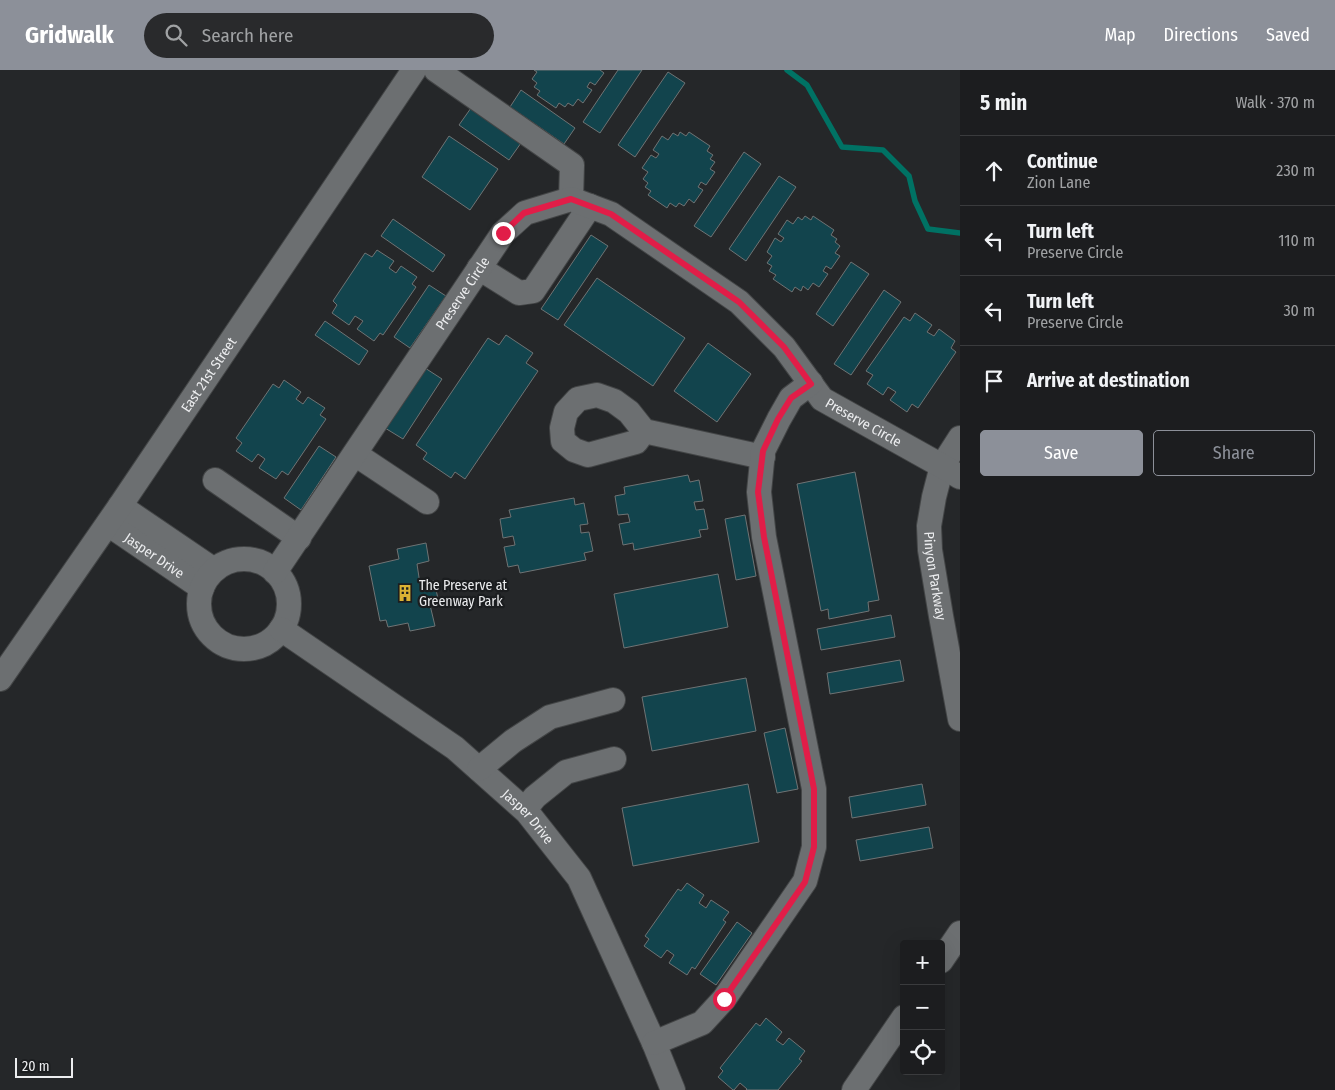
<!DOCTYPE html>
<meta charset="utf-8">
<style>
:root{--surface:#1c1d1f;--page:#292a2c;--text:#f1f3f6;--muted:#a0a2a4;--line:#3a3b3d;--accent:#8c9099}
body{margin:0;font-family:"Fira Sans Condensed",sans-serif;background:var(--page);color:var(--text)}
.controls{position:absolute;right:15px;bottom:15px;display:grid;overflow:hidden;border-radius:5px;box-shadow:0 5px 20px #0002}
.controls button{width:45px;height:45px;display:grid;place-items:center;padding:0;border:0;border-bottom:1px solid var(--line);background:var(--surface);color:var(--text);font:25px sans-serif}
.scale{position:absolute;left:15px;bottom:12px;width:58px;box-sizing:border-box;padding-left:5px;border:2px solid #ecedef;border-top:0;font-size:14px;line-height:18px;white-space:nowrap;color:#ecedef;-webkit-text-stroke:4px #1b1d1f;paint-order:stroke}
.stop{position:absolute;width:15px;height:15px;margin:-11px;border:4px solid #e11d48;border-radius:50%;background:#fff}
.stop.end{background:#e11d48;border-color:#fff;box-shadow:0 1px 5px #0008}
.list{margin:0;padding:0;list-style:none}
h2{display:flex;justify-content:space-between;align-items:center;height:65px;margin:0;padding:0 20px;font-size:21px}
h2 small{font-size:16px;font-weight:400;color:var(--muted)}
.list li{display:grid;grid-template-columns:32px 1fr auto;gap:15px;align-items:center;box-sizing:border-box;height:70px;padding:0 20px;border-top:1px solid var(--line)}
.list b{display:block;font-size:19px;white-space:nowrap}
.list p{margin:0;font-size:16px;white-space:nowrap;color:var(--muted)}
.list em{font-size:16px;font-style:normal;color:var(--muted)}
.actions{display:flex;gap:10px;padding:15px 20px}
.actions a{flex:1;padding:11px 0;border:1px solid var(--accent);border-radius:5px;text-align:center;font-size:18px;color:var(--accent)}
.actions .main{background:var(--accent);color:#fff}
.icon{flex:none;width:28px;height:28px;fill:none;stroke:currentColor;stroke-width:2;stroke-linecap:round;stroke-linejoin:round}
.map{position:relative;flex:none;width:960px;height:1020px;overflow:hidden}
header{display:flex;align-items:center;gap:30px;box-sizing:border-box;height:70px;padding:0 25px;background:var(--accent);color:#fff}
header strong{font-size:24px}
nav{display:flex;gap:28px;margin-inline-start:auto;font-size:18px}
.search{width:350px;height:45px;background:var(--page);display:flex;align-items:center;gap:12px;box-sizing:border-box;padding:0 18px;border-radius:28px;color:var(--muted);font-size:19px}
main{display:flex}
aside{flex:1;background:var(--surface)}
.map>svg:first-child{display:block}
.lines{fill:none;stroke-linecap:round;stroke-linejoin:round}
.stream{stroke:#007264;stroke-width:5.5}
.building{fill:#12444d;stroke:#6f7374}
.minor-casing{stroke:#434546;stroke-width:26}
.minor{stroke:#6c6f71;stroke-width:24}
.route{stroke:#e11d48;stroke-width:6}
.labels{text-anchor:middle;stroke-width:4.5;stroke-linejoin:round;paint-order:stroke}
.street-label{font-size:14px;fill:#ecedef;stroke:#1b1d1f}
.poi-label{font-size:14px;fill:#ecedef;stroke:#1b1d1f;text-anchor:start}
</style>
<header>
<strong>Gridwalk</strong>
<div class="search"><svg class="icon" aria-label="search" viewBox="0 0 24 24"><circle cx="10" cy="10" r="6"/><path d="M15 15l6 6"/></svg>Search here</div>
<nav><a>Map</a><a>Directions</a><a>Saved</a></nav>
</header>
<main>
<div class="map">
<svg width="960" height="1020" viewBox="0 0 960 1020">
<rect width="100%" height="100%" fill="#252729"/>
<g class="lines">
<!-- stream -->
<polyline class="stream" points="787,0 807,15 842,77 883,80 909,106 915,131 928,159 960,163"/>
</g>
<!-- building -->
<g class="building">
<polygon points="534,0 600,0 604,3 595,15 590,12 587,17 592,20 583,33 578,29 573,36 568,33 565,37 559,33 556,38 537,25 540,21 534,17 537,13 532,9 537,2"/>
<polygon points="618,0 642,0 600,63 583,52"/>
<polygon points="668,2 685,13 635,87 618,75"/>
<polygon points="521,20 575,58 564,74 510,37"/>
<polygon points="471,38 521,73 509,90 459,55"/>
<polygon points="680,62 686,66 689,62 710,76 707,81 713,85 710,89 715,92 710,99 715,102 706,115 701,112 698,117 703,120 694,133 689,129 684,136 679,133 676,137 670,133 667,138 648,125 651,121 645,117 648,113 643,109 648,102 642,98 651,85 656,88 659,84 653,80 662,66 668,70 673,63 678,66"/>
<polygon points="449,66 498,99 470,140 422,107"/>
<polygon points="744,82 761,94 711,167 694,156"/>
<polygon points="779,106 796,117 746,191 729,179"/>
<polygon points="805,146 811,150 813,146 834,160 831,165 837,169 835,172 840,176 835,183 840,186 831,199 826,196 823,201 828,204 819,217 813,213 808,220 803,216 801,221 795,217 792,222 773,209 776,205 769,201 772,196 767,193 772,186 767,182 775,168 781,172 784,168 778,164 787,150 793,154 798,147 802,150"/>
<polygon points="393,149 445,185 433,202 381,166"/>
<polygon points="591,165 608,176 558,250 541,239"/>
<polygon points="377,180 394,191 389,198 396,203 401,196 417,207 412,214 416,217 383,265 380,263 374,271 357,259 363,251 355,246 349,255 332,243 337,235 333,231 365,183 372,187"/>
<polygon points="851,192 869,204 833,256 816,244"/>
<polygon points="597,208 685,268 653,316 564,255"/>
<polygon points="429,215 446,226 410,278 394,267"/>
<polygon points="884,220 901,232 851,305 834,294"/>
<polygon points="915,243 932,255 927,262 934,266 939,259 955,271 951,278 956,282 918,338 912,334 907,342 890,330 896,322 888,317 883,325 867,314 873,305 866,301 904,247 910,251"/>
<polygon points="325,251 368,281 359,295 315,265"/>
<polygon points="506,265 533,283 526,293 538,301 465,409 455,402 451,408 423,389 427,383 416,375 488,268 499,275"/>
<polygon points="708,273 751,304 717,352 674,321"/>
<polygon points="425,298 442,309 403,369 385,358"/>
<polygon points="284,310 301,322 296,329 303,334 308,327 325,338 320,345 326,349 288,405 282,401 276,409 259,398 265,389 258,384 252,392 236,381 242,373 236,368 273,314 279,318"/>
<polygon points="319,376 336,387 301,440 284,428"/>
<polygon points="855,402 879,530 868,532 869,541 829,549 828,539 821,541 797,414"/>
<polygon points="688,405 690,412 699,410 703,431 694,432 696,440 704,439 708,459 699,460 701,467 634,480 633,473 623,475 619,454 630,452 628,444 618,445 615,426 625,424 624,417"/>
<polygon points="574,428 575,435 584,433 588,454 580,455 581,463 589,462 593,481 584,483 586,490 520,503 518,495 508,497 504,477 515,475 513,466 503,468 500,449 511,447 509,440"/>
<polygon points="745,445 756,506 736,510 725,449"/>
<polygon points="426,473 429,491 417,494 420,514 434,511 439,533 430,535 435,556 410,561 408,553 388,557 386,550 380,551 369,496 399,489 397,479"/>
<polygon points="718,504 728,557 624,578 614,524"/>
<polygon points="891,545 895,567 821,580 817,559"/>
<polygon points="900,590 904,611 830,624 827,603"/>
<polygon points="746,608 756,661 652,681 642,627"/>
<polygon points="785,658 798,719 777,723 764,663"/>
<polygon points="748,714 759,772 633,796 622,738"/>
<polygon points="922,714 926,735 852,748 849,727"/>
<polygon points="929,757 933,778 860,791 856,770"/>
<polygon points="687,813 704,825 699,833 706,838 711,830 729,842 723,850 726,852 695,899 692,897 687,905 669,893 674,885 667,880 661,888 644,876 649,869 645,866 678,819 681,821"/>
<polygon points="737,852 752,863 716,915 700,904"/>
<polygon points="766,948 782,962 776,970 783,975 789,968 805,981 799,989 802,991 778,1020 746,1020 747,1019 740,1013 734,1020 733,1020 718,1007 723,1001 720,998 756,953 760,956"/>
</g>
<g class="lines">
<!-- minor casing -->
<g class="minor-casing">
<g id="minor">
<polyline points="436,0 572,95 571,129"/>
<polyline points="479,198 519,223 533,221 590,136"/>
<polyline points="644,361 636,372 588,385 574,380 563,371 562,358 566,342 578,329 597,325 614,331 629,342 644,361 763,387"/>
<path id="s1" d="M960,368L942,396L934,427L929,456L930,480L941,546L960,649"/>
<polyline points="355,384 427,432"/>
<polyline points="215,410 299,468"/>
<polyline points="120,436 214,500"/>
<path id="s2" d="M108,454L202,518"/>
<circle cx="244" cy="534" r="45"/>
<path id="s3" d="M275,502L503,163L525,143L571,129L611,144L739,232L784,277L822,329L942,396L960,407"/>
<path id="s4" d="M281,559L455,678L527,742L579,808L654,973L673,1020"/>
<path id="s5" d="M0,609L120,436L414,0"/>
<polyline points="479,699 513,671 550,647 613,630"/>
<polyline points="525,739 535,727 566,702 614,689"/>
<polyline points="941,891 960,863"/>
<polyline points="654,973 702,953 724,929 805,811 814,777 814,719 764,467 759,422 763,381 779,349 791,328 811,313"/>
<polyline points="854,1020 904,947"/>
</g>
</g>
<!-- minor -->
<use href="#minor" class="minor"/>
</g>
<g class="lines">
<!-- route -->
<polyline class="route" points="503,163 524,143 571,129 611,144 739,232 784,277 811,314 791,328 778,349 763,381 758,422 764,467 814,719 814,777 805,812 724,929"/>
</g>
<!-- icons -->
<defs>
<g id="building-bare" transform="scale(1.35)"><path d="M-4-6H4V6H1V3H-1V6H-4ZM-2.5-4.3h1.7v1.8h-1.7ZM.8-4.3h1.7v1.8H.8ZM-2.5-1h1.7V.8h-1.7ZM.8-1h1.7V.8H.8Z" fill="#dbb233" stroke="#1b1d1f" stroke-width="2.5" paint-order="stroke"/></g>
</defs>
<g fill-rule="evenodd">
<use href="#building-bare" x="405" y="523"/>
</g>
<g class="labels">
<!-- street labels -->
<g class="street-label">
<text dy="5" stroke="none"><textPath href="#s3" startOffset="336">Preserve Circle</textPath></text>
<text dy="5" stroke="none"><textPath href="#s5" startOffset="369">East 21st Street</textPath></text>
<text dy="5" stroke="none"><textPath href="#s3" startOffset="860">Preserve Circle</textPath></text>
<text dy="5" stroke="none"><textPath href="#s2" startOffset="56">Jasper Drive</textPath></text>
<text dy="5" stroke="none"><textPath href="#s1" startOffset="145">Pinyon Parkway</textPath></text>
<text dy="5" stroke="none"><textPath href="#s4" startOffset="311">Jasper Drive</textPath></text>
</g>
<!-- poi labels -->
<g class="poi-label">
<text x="419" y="520">The Preserve at<tspan x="419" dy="16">Greenway Park</tspan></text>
</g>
</g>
</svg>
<div class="controls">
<button>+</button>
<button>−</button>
<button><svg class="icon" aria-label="locate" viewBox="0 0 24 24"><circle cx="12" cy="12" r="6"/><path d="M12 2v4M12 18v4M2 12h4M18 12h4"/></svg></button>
</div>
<div class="scale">20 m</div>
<div class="stop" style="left:724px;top:929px"></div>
<div class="stop end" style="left:503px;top:163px"></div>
</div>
<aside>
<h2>5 min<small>Walk · 370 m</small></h2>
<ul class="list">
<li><svg class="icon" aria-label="ahead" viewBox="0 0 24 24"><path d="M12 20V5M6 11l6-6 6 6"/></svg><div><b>Continue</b><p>Zion Lane</p></div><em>230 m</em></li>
<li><svg class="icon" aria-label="left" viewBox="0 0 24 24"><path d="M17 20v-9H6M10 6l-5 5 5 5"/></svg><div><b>Turn left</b><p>Preserve Circle</p></div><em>110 m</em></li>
<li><svg class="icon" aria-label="left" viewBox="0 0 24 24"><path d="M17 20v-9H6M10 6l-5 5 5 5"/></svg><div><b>Turn left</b><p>Preserve Circle</p></div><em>30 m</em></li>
<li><svg class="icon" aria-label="arrive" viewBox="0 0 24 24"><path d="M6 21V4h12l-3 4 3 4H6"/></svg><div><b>Arrive at destination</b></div></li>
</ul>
<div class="actions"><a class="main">Save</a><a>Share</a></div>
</aside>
</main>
